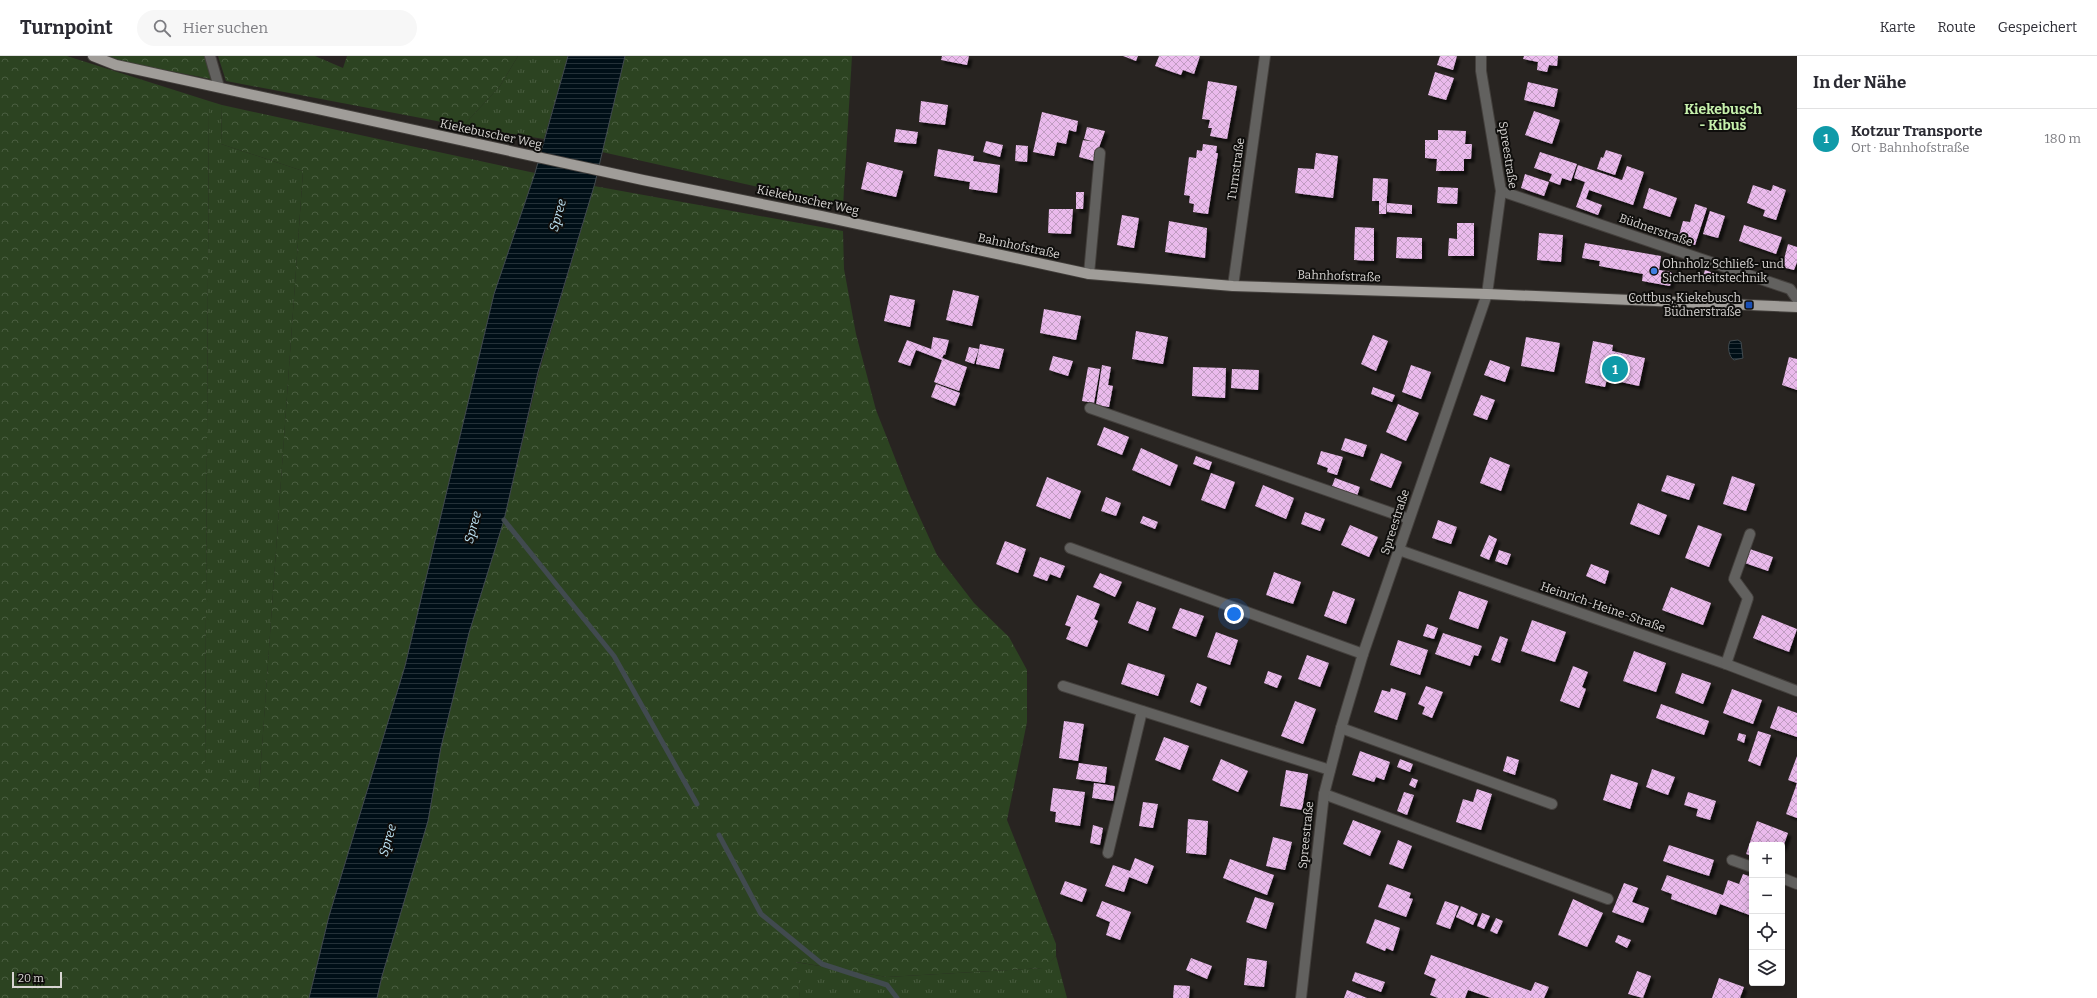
<!DOCTYPE html>
<html lang="de">
<meta charset="utf-8">
<style>
:root{--surface:#fff;--page:#f7f7f7;--text:#2b2b33;--muted:#7c7c81;--line:#e1e1e2;--accent:#111827}
body{margin:0;font-family:Bitter,serif;background:var(--page);color:var(--text)}
.controls{position:absolute;right:12px;bottom:12px;display:grid;overflow:hidden;border-radius:4px;box-shadow:0 2px 10px #0003}
.controls button{width:36px;height:36px;display:grid;place-items:center;padding:0;border:0;border-bottom:1px solid var(--line);background:var(--surface);color:var(--text);font:20px sans-serif}
.scale{position:absolute;left:12px;bottom:10px;width:50px;box-sizing:border-box;padding-left:4px;border:2px solid #d8d5d3;border-top:0;font-size:11px;line-height:14px;white-space:nowrap;color:#d8d5d3;-webkit-text-stroke:3px #0f0e0c;paint-order:stroke}
.you{position:absolute;left:1234px;top:558px;width:14px;height:14px;margin:-10px;border:3px solid #fff;border-radius:50%;background:#1a73e8;box-shadow:0 0 0 6px #1a73e833}
.badge{display:grid;place-items:center;width:26px;height:26px;border-radius:50%;background:var(--accent);color:#fff;font-size:13px;font-weight:700}
.pin{position:absolute;translate:-50% -50%;border:2px solid #fff;box-shadow:0 1px 4px #0006}
.list{margin:0;padding:0;list-style:none}
h2{display:flex;justify-content:space-between;align-items:center;height:52px;margin:0;padding:0 16px;font-size:17px}
h2 small{font-size:13px;font-weight:400;color:var(--muted)}
.list li{display:grid;grid-template-columns:26px 1fr auto;gap:12px;align-items:center;box-sizing:border-box;height:60px;padding:0 16px;border-top:1px solid var(--line)}
.list b{display:block;font-size:15px;white-space:nowrap}
.list p{margin:0;font-size:13px;white-space:nowrap;color:var(--muted)}
.list em{font-size:13px;font-style:normal;color:var(--muted)}
.icon{flex:none;width:22px;height:22px;fill:none;stroke:currentColor;stroke-width:2;stroke-linecap:round;stroke-linejoin:round}
.map{position:relative;flex:none;width:1797px;height:942px;overflow:hidden}
header{display:flex;align-items:center;gap:24px;box-sizing:border-box;height:56px;padding:0 20px;background:var(--surface);border-bottom:1px solid var(--line)}
header strong{font-size:19px}
nav{display:flex;gap:22px;margin-inline-start:auto;font-size:14px}
.search{width:280px;height:36px;background:var(--page);display:flex;align-items:center;gap:10px;box-sizing:border-box;padding:0 14px;border-radius:22px;color:var(--muted);font-size:15px}
main{display:flex}
aside{flex:1;background:var(--surface)}
.map>svg:first-child{display:block}
.grass{fill:url(#grass-tufts)}
.forest{fill:url(#forest-crowns)}
.water{fill:url(#water-rules);stroke:#414a4f}
.lines{fill:none;stroke-linecap:round;stroke-linejoin:round}
.stream{stroke:#414a4f;stroke-width:5}
.building{fill:url(#building-cross-hatch);filter:url(#shadow)}
.minor-casing{stroke:#44403d;stroke-width:12}
.major-casing{stroke:#44403d;stroke-width:12}
.minor{stroke:#62615f;stroke-width:10}
.major{stroke:#a09d99;stroke-width:10}
.shop-dot{fill:#3f7fe0;stroke:#0f0e0c;stroke-width:1.5}
.transit-dot{fill:#1a4fb4;stroke:#0f0e0c;stroke-width:1.5}
.labels{text-anchor:middle;stroke-width:4;stroke-linejoin:round;paint-order:stroke}
.street-label{font-size:12px;fill:#d8d5d3;stroke:#0f0e0c}
.poi-label{font-size:12px;fill:#d8d5d3;stroke:#0f0e0c;text-anchor:start}
.water-label{font-size:13px;font-style:italic;fill:#c0e6f7;stroke:#0f0e0c}
.quarter-label{font-size:14px;font-weight:bold;fill:#c6f0ac;stroke:#0f0e0c}
</style>
<header>
<strong>Turnpoint</strong>
<div class="search"><svg class="icon" aria-label="search" viewBox="0 0 24 24"><circle cx="10" cy="10" r="6"/><path d="M15 15l6 6"/></svg>Hier suchen</div>
<nav><a>Karte</a><a>Route</a><a>Gespeichert</a></nav>
</header>
<main>
<div class="map">
<svg width="1797" height="942" viewBox="0 0 1797 942">
<defs>
<pattern id="grass-tufts" width="24" height="20" patternUnits="userSpaceOnUse"><rect width="24" height="20" fill="#2c4321"/><path d="M3 7l-1-3M5 7V3M7 7l1-3M15 17l-1-3M17 17v-4M19 17l1-3" fill="none" stroke="#4a5d40"/></pattern>
<pattern id="forest-crowns" width="20" height="18" patternUnits="userSpaceOnUse"><rect width="20" height="18" fill="#2c4321"/><path d="M2 6a3 3 0 1 1 6 0M12 15a3 3 0 1 1 6 0" fill="none" stroke="#4a5d40"/></pattern>
<pattern id="water-rules" width="6" height="5" patternUnits="userSpaceOnUse"><rect width="6" height="5" fill="#000f17"/><path d="M0 2.5h6" fill="none" stroke="#243138"/></pattern>
<pattern id="building-cross-hatch" width="8" height="8" patternUnits="userSpaceOnUse"><rect width="8" height="8" fill="#eabaec"/><path d="M0 0l8 8M0 8l8-8" fill="none" stroke="#c09cc1"/></pattern>
<filter id="shadow"><feDropShadow dx="3.5" dy="3.5" stdDeviation="1" flood-color="#0009"/></filter>
</defs>
<rect width="100%" height="100%" fill="#282421"/>
<!-- grass -->
<g class="grass">
<polygon points="518,0 568,0 544,83 463,70 500,30"/>
<polygon points="209,45 222,49 221,88 303,115 259,734 205,718"/>
<polygon points="1056,900 1067,942 800,942 795,906 887,921 1043,912"/>
</g>
<!-- forest -->
<g class="forest">
<polygon points="0,0 67,0 209,45 205,717 259,733 303,115 221,88 222,49 535,117 494,238 405,610 329,860 309,942 0,942"/>
<polygon points="107,0 205,0 211,23 128,7"/>
<polygon points="218,0 315,0 343,12 347,0 518,0 500,30 463,70 226,25"/>
<polygon points="625,0 852,0 843,150 602,96"/>
<polygon points="594,130 843,175 844,213 856,278 876,354 910,440 937,499 974,547 1009,581 1027,614 1027,666 1007,764 1056,888 1056,900 1044,912 887,921 796,906 800,942 377,942 382,920 428,765 441,691 469,577 504,464 539,316"/>
</g>
<!-- water -->
<g class="water">
<polygon points="568,0 625,0 595,127 538,316 504,464 469,577 441,691 428,765 382,920 377,942 309,942 329,860 405,610 494,238 535,117"/>
<path d="M1738,284L1741,286L1743,302L1734,304C1729,301 1727,291 1730,285Z"/>
</g>
<g class="lines">
<!-- stream -->
<g class="stream">
<polyline points="504,464 614,600 697,748"/>
<polyline points="719,779 761,858 822,908 887,929 897,942"/>
</g>
</g>
<!-- building -->
<g class="building">
<polygon points="942,0 969,0 967,9 941,4"/>
<polygon points="1123,0 1138,0 1136,5"/>
<polygon points="1159,0 1200,0 1194,18 1183,14 1181,19 1155,10"/>
<polygon points="1440,0 1457,0 1453,14 1437,9"/>
<polygon points="1524,0 1558,0 1557,10 1549,9 1547,16 1537,14 1538,6 1523,3"/>
<polygon points="1435,16 1454,22 1446,44 1428,39"/>
<polygon points="1208,25 1237,30 1227,83 1210,80 1212,72 1208,72 1210,64 1202,63"/>
<polygon points="1528,26 1558,33 1554,51 1524,44"/>
<polygon points="921,45 948,49 945,69 919,66"/>
<polygon points="1534,55 1560,64 1552,88 1525,79"/>
<polygon points="1042,56 1078,65 1076,76 1069,74 1066,88 1057,86 1054,100 1033,96"/>
<polygon points="1087,71 1105,75 1094,105 1079,101 1083,84 1095,86 1084,83"/>
<polygon points="896,73 918,76 916,88 894,86"/>
<polygon points="1438,74 1466,75 1465,88 1472,88 1471,103 1464,103 1464,115 1436,115 1437,103 1425,102 1425,84 1438,84"/>
<polygon points="986,85 1003,89 1000,101 983,96"/>
<polygon points="1203,88 1217,90 1216,97 1218,97 1208,158 1193,156 1194,148 1189,147 1190,140 1184,139 1189,101 1196,102 1197,94 1202,95"/>
<polygon points="1016,89 1028,90 1027,106 1015,105"/>
<polygon points="938,93 974,100 973,105 1000,109 997,137 969,133 970,126 934,120"/>
<polygon points="1606,94 1622,99 1615,119 1597,113 1601,101 1603,102"/>
<polygon points="1540,96 1577,108 1571,125 1562,122 1560,129 1549,125 1552,118 1534,112"/>
<polygon points="1316,97 1338,100 1333,142 1295,137 1298,112 1314,113"/>
<polygon points="867,106 903,115 896,141 861,133"/>
<polygon points="1578,109 1622,124 1627,110 1644,116 1633,149 1589,134 1586,143 1602,149 1598,159 1576,151 1585,126 1574,122"/>
<polygon points="1525,118 1549,126 1544,140 1521,132"/>
<polygon points="1373,122 1388,123 1386,158 1379,158 1379,145 1372,145"/>
<polygon points="1753,129 1771,135 1773,129 1786,134 1776,164 1763,160 1765,154 1747,147"/>
<polygon points="1438,131 1458,132 1457,148 1437,147"/>
<polygon points="1649,132 1677,142 1670,161 1643,152"/>
<polygon points="1076,136 1084,136 1083,153 1076,153"/>
<polygon points="1387,147 1412,149 1412,158 1387,156"/>
<polygon points="1695,148 1707,152 1695,189 1678,183 1683,165 1690,166"/>
<polygon points="1049,153 1073,153 1071,178 1048,177"/>
<polygon points="1710,155 1725,160 1718,182 1703,178"/>
<polygon points="1122,159 1139,162 1134,192 1117,189"/>
<polygon points="1169,165 1207,172 1205,202 1165,196"/>
<polygon points="1457,167 1474,167 1474,200 1448,200 1449,182 1457,183"/>
<polygon points="1744,169 1782,181 1776,198 1739,185"/>
<polygon points="1355,171 1374,172 1374,205 1354,204"/>
<polygon points="1539,177 1563,179 1561,206 1537,204"/>
<polygon points="1397,181 1422,182 1422,203 1396,202"/>
<polygon points="1585,187 1661,200 1659,214 1673,216 1670,230 1642,225 1643,218 1599,210 1600,205 1582,202"/>
<polygon points="1788,188 1797,191 1797,206 1794,214 1782,211"/>
<polygon points="1705,214 1716,218 1713,226 1702,222"/>
<polygon points="953,234 979,240 972,270 946,264"/>
<polygon points="890,239 915,244 910,271 884,265"/>
<polygon points="1044,253 1081,260 1076,284 1040,277"/>
<polygon points="1136,275 1168,281 1163,308 1132,303"/>
<polygon points="1373,279 1388,285 1376,315 1361,308"/>
<polygon points="933,281 949,284 945,299 944,298 942,302 967,311 959,335 934,326 942,304 916,294 910,310 898,306 907,284 931,293"/>
<polygon points="1526,281 1560,287 1554,316 1521,310"/>
<polygon points="1593,285 1613,289 1612,295 1645,302 1639,330 1607,323 1605,331 1585,327"/>
<polygon points="980,288 1004,293 999,313 976,308"/>
<polygon points="969,291 979,293 974,308 965,305"/>
<polygon points="1053,300 1073,305 1068,320 1049,314"/>
<polygon points="1789,301 1797,303 1797,334 1782,329"/>
<polygon points="1490,304 1510,311 1505,326 1484,319"/>
<polygon points="1102,309 1111,311 1108,329 1113,330 1109,351 1096,349"/>
<polygon points="1411,309 1431,316 1421,343 1402,336"/>
<polygon points="1088,311 1100,313 1094,347 1082,345"/>
<polygon points="1193,311 1226,312 1225,342 1192,340"/>
<polygon points="1232,313 1259,314 1258,334 1231,332"/>
<polygon points="936,328 960,337 955,350 931,341"/>
<polygon points="1373,331 1395,339 1392,346 1371,338"/>
<polygon points="1481,339 1495,344 1487,364 1473,359"/>
<polygon points="1398,348 1419,357 1406,385 1386,376"/>
<polygon points="1104,371 1129,381 1122,399 1097,389"/>
<polygon points="1345,382 1367,389 1363,401 1341,394"/>
<polygon points="1141,392 1178,409 1170,430 1132,414"/>
<polygon points="1321,395 1343,401 1337,419 1327,416 1328,412 1317,408"/>
<polygon points="1381,397 1402,406 1391,432 1370,424"/>
<polygon points="1196,400 1212,406 1209,414 1193,408"/>
<polygon points="1490,401 1510,409 1501,435 1480,427"/>
<polygon points="1211,417 1235,426 1225,453 1201,444"/>
<polygon points="1667,419 1695,428 1689,444 1661,435"/>
<polygon points="1732,420 1755,428 1746,455 1723,448"/>
<polygon points="1047,421 1081,435 1070,463 1036,450"/>
<polygon points="1335,422 1360,431 1357,440 1332,430"/>
<polygon points="1263,429 1294,442 1286,463 1255,450"/>
<polygon points="1106,441 1121,447 1116,460 1101,455"/>
<polygon points="1638,447 1667,459 1659,479 1630,468"/>
<polygon points="1305,456 1325,463 1320,475 1301,468"/>
<polygon points="1143,460 1158,466 1155,473 1140,467"/>
<polygon points="1438,464 1457,471 1451,488 1432,482"/>
<polygon points="1350,469 1378,481 1369,501 1341,489"/>
<polygon points="1698,469 1722,478 1709,511 1685,502"/>
<polygon points="1489,479 1497,483 1489,504 1480,500"/>
<polygon points="1005,485 1026,493 1018,517 996,508"/>
<polygon points="1747,492 1773,501 1768,515 1742,506"/>
<polygon points="1499,494 1511,498 1507,509 1495,505"/>
<polygon points="1040,501 1065,510 1060,522 1050,518 1047,525 1033,520"/>
<polygon points="1591,508 1609,515 1605,528 1586,520"/>
<polygon points="1274,516 1301,526 1293,548 1266,539"/>
<polygon points="1100,517 1122,526 1115,541 1093,531"/>
<polygon points="1671,531 1711,547 1703,569 1662,554"/>
<polygon points="1333,535 1355,543 1346,568 1324,560"/>
<polygon points="1459,535 1488,545 1478,573 1449,563"/>
<polygon points="1077,539 1100,548 1094,563 1098,565 1087,591 1066,583 1071,571 1065,569"/>
<polygon points="1137,545 1156,552 1148,575 1128,567"/>
<polygon points="1180,552 1204,560 1196,581 1172,572"/>
<polygon points="1762,559 1797,573 1789,596 1753,582"/>
<polygon points="1532,564 1566,576 1555,606 1521,595"/>
<polygon points="1427,568 1438,572 1434,583 1423,580"/>
<polygon points="1216,576 1238,584 1230,609 1207,601"/>
<polygon points="1443,577 1482,590 1478,600 1474,599 1470,610 1435,598"/>
<polygon points="1500,580 1508,583 1500,607 1491,604"/>
<polygon points="1398,584 1428,594 1420,619 1390,609"/>
<polygon points="1634,595 1666,607 1656,636 1623,625"/>
<polygon points="1307,599 1329,607 1320,631 1298,623"/>
<polygon points="1128,607 1165,619 1158,640 1121,628"/>
<polygon points="1573,610 1588,616 1582,631 1586,633 1579,652 1560,645"/>
<polygon points="1268,615 1282,620 1277,632 1264,627"/>
<polygon points="1682,617 1711,627 1703,648 1675,637"/>
<polygon points="1197,627 1207,631 1200,650 1190,646"/>
<polygon points="1426,630 1443,636 1432,662 1422,658 1425,651 1418,648"/>
<polygon points="1391,632 1406,637 1397,664 1374,656 1382,634 1390,636"/>
<polygon points="1732,633 1762,644 1753,668 1723,657"/>
<polygon points="1295,645 1316,653 1303,688 1281,680"/>
<polygon points="1661,648 1709,665 1704,679 1656,662"/>
<polygon points="1778,650 1797,657 1797,681 1770,672"/>
<polygon points="1064,665 1084,668 1078,705 1059,702"/>
<polygon points="1758,675 1771,679 1760,710 1748,705"/>
<polygon points="1739,677 1746,679 1744,687 1737,684"/>
<polygon points="1164,681 1189,690 1180,714 1155,704"/>
<polygon points="1360,695 1390,706 1384,724 1376,721 1374,726 1352,719"/>
<polygon points="1507,700 1519,704 1515,719 1503,715"/>
<polygon points="1797,700 1797,727 1788,724"/>
<polygon points="1221,703 1248,715 1238,736 1212,724"/>
<polygon points="1400,703 1413,708 1410,716 1397,711"/>
<polygon points="1079,707 1107,711 1105,727 1076,723"/>
<polygon points="1652,713 1675,721 1668,739 1646,731"/>
<polygon points="1286,714 1308,718 1302,754 1280,750"/>
<polygon points="1611,718 1638,727 1630,753 1603,744"/>
<polygon points="1412,722 1418,724 1415,732 1409,729"/>
<polygon points="1094,727 1115,730 1113,745 1092,742"/>
<polygon points="1797,727 1797,762 1786,758"/>
<polygon points="1053,732 1085,736 1080,770 1055,766 1056,756 1050,755"/>
<polygon points="1477,733 1492,738 1481,774 1456,766 1463,743 1473,746"/>
<polygon points="1404,736 1414,739 1407,759 1397,755"/>
<polygon points="1688,736 1716,745 1710,764 1696,760 1698,753 1684,749"/>
<polygon points="1143,746 1158,748 1153,772 1139,770"/>
<polygon points="1188,763 1208,765 1206,799 1186,797"/>
<polygon points="1353,764 1381,775 1370,800 1343,788"/>
<polygon points="1757,765 1788,777 1782,794 1782,789 1752,789 1752,800 1746,798"/>
<polygon points="1093,769 1103,772 1100,789 1090,787"/>
<polygon points="1273,781 1292,786 1285,814 1266,810"/>
<polygon points="1398,784 1412,790 1403,813 1389,808"/>
<polygon points="1669,789 1714,804 1709,820 1663,805"/>
<polygon points="1135,802 1154,810 1147,828 1129,821 1124,836 1105,830 1113,809 1130,815"/>
<polygon points="1230,803 1274,819 1267,839 1223,822"/>
<polygon points="1743,818 1752,821 1752,860 1720,848 1716,859 1671,843 1672,838 1661,834 1667,819 1723,839 1728,824 1739,828"/>
<polygon points="1065,825 1087,833 1082,846 1060,838"/>
<polygon points="1624,827 1638,832 1632,846 1649,852 1643,867 1612,856"/>
<polygon points="1387,828 1411,837 1409,842 1413,843 1406,861 1378,851"/>
<polygon points="1255,841 1274,847 1266,873 1246,866"/>
<polygon points="1573,843 1603,857 1587,891 1558,879"/>
<polygon points="1102,845 1131,856 1120,884 1106,879 1110,866 1096,860"/>
<polygon points="1445,845 1459,850 1450,873 1436,868"/>
<polygon points="1461,850 1478,858 1473,869 1456,861"/>
<polygon points="1482,857 1490,860 1484,873 1477,870"/>
<polygon points="1496,862 1503,865 1497,878 1490,875"/>
<polygon points="1375,863 1400,872 1393,895 1386,892 1385,895 1366,887"/>
<polygon points="1618,879 1631,884 1627,892 1615,886"/>
<polygon points="1431,899 1531,935 1535,926 1549,931 1544,942 1491,942 1468,934 1465,942 1438,942 1430,939 1436,923 1424,918"/>
<polygon points="1191,902 1212,910 1207,923 1186,914"/>
<polygon points="1247,902 1267,905 1264,931 1244,929"/>
<polygon points="1637,915 1651,920 1643,942 1628,938"/>
<polygon points="1355,916 1385,926 1381,936 1352,925"/>
<polygon points="1719,922 1744,931 1740,942 1712,942"/>
<polygon points="1174,929 1190,930 1189,942 1173,942"/>
<polygon points="1347,934 1367,942 1344,942"/>
</g>
<g class="lines">
<!-- minor casing -->
<g class="minor-casing">
<g id="minor">
<polyline points="210,0 219,31"/>
<polyline points="1501,135 1790,233 1797,243"/>
<polyline points="1089,218 1100,97"/>
<polyline points="1233,230 1265,0"/>
<polyline points="1090,352 1409,463"/>
<polyline points="1070,492 1363,598"/>
<polyline points="1399,494 1726,608 1797,635"/>
<polyline points="1726,608 1748,542 1734,523 1750,478"/>
<polyline points="1063,630 1330,714"/>
<polyline points="1341,672 1552,748"/>
<polyline points="1324,738 1608,843"/>
<polyline points="1108,797 1142,655"/>
<polyline points="1732,804 1752,811"/>
<polyline points="1782,822 1797,828"/>
<polyline points="1301,942 1324,738 1341,672 1363,598 1487,238 1501,135 1481,15 1481,0"/>
</g>
</g>
<!-- major casing -->
<g class="major-casing">
<polyline id="major" points="93,0 116,9 643,124 821,160 1089,218 1233,230 1487,238 1797,251"/>
</g>
<!-- minor -->
<use href="#minor" class="minor"/>
<!-- major -->
<use href="#major" class="major"/>
</g>
<!-- markers -->
<circle class="shop-dot" cx="1654" cy="215" r="4"/>
<rect class="transit-dot" x="1745" y="245" width="8" height="8" rx="2"/>
<g class="labels">
<!-- street labels -->
<g class="street-label">
<text transform="translate(491 78) rotate(12)" y="4">Kiekebuscher Weg</text>
<text transform="translate(1508 99) rotate(81)" y="4">Spreestraße</text>
<text transform="translate(1236 113) rotate(-82)" y="4">Turnstraße</text>
<text transform="translate(808 144) rotate(12)" y="4">Kiekebuscher Weg</text>
<text transform="translate(1656 174) rotate(19)" y="4">Büdnerstraße</text>
<text transform="translate(1019 190) rotate(12)" y="4">Bahnhofstraße</text>
<text transform="translate(1339 220) rotate(2)" y="4">Bahnhofstraße</text>
<text transform="translate(1395 466) rotate(-72)" y="4">Spreestraße</text>
<text transform="translate(1603 551) rotate(19)" y="4">Heinrich-Heine-Straße</text>
<text transform="translate(1306 779) rotate(-84)" y="4">Spreestraße</text>
</g>
<!-- poi labels -->
<g class="poi-label">
<text x="1662" y="212">Ohnholz Schließ- und<tspan x="1662" dy="14">Sicherheitstechnik</tspan></text>
<text x="1741" y="246" text-anchor="end">Cottbus, Kiekebusch<tspan x="1741" dy="14">Büdnerstraße</tspan></text>
</g>
<!-- water labels -->
<g class="water-label">
<text transform="translate(557 159) rotate(-75)" y="5">Spree</text>
<text transform="translate(472 471) rotate(-75)" y="5">Spree</text>
<text transform="translate(387 784) rotate(-74)" y="5">Spree</text>
</g>
<!-- quarter labels -->
<g class="quarter-label">
<text x="1723" y="58">Kiekebusch<tspan x="1723" dy="16">- Kibuš</tspan></text>
</g>
</g>
</svg>
<div class="controls">
<button>+</button>
<button>−</button>
<button><svg class="icon" aria-label="locate" viewBox="0 0 24 24"><circle cx="12" cy="12" r="6"/><path d="M12 2v4M12 18v4M2 12h4M18 12h4"/></svg></button>
<button><svg class="icon" aria-label="layers" viewBox="0 0 24 24"><path d="M12 4l9 5-9 5-9-5zM3 14l9 5 9-5"/></svg></button>
</div>
<div class="scale">20 m</div>
<div class="you"></div>
<div class="pin badge" style="left:1615px;top:313px;background:#0f9aa8">1</div>
</div>
<aside>
<h2>In der Nähe<small></small></h2>
<ul class="list">
<li><span class="badge" style="background:#0f9aa8">1</span><div><b>Kotzur Transporte</b><p>Ort · Bahnhofstraße</p></div><em>180 m</em></li>
</ul>
</aside>
</main>
